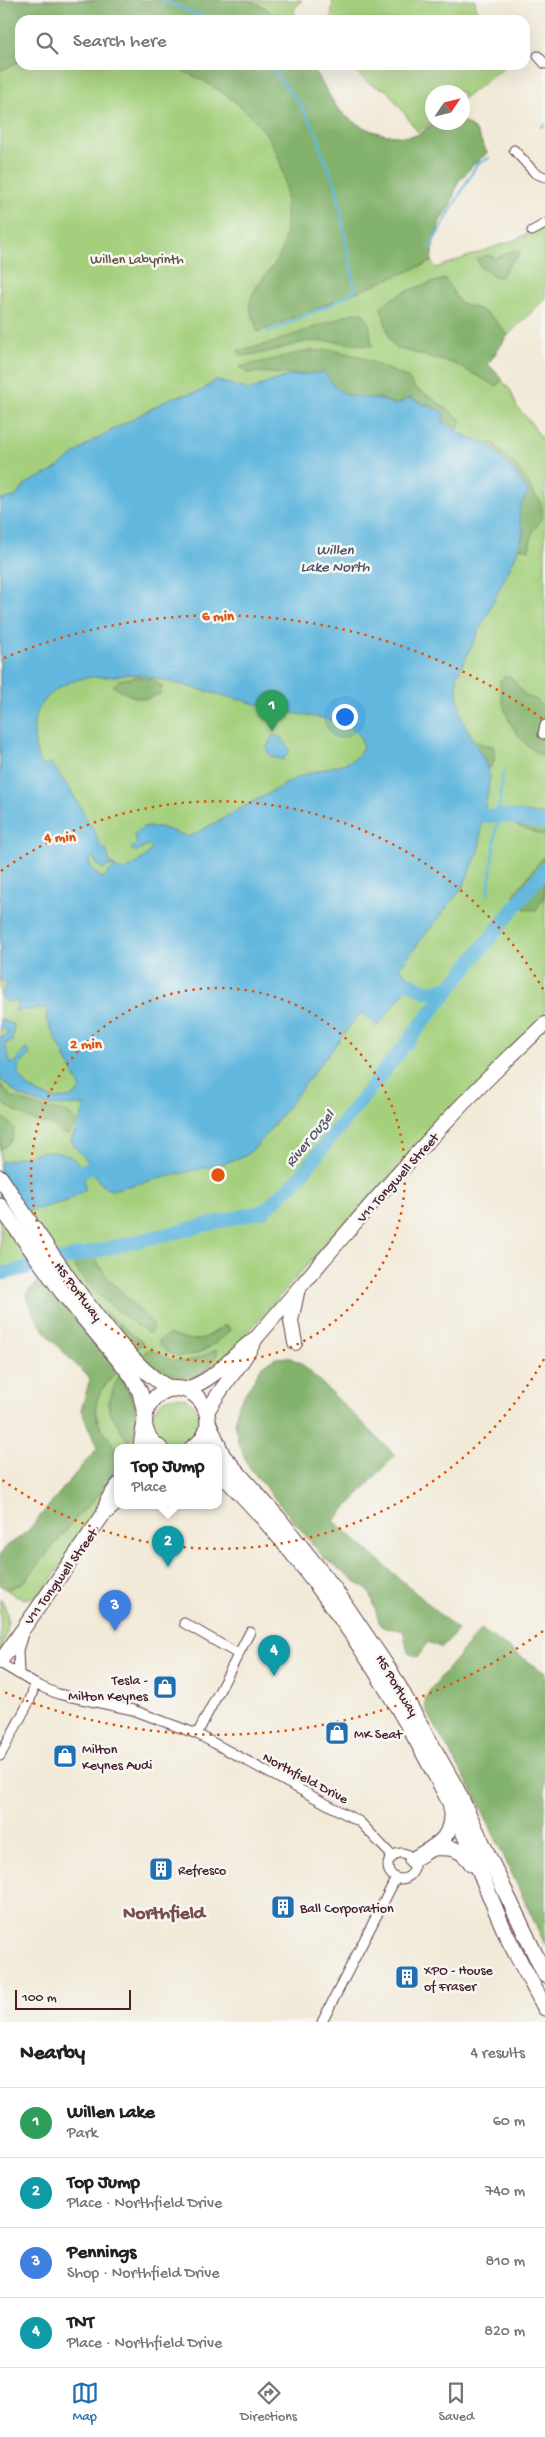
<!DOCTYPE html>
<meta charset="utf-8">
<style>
:root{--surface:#fff;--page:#f2f2f2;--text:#222;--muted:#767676;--line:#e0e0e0;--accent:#1f6fb2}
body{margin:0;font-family:"Gochi Hand",sans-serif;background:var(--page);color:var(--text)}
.compass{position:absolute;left:425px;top:85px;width:45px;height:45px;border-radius:50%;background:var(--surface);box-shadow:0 5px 20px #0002;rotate:55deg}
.scale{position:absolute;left:15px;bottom:12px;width:116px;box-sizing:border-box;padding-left:5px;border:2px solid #4a1f2b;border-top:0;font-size:14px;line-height:18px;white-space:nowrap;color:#4a1f2b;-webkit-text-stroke:4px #f6f6f2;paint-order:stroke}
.you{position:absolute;left:344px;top:716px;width:18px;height:18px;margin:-12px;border:4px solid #fff;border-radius:50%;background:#1a73e8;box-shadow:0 0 0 8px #1a73e833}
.badge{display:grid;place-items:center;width:32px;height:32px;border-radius:50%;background:var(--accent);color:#fff;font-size:16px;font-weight:700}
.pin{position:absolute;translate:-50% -41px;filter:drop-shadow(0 1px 2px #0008)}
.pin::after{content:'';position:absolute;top:26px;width:18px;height:15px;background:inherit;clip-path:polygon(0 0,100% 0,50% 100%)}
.popup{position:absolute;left:114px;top:1444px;width:108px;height:65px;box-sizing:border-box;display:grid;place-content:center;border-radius:10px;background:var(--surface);filter:drop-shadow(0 1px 4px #0005);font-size:16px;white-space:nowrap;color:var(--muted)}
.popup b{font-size:19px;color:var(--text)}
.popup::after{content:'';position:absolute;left:50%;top:100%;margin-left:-10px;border:10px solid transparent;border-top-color:var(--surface)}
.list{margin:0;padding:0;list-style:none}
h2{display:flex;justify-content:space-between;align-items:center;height:65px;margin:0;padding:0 20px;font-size:21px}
h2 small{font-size:16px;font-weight:400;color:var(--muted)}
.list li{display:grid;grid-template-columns:32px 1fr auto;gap:15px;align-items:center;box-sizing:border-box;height:70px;padding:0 20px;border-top:1px solid var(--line)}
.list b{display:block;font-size:19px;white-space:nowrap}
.list p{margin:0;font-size:16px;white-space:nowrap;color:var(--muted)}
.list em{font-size:16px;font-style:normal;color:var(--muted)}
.icon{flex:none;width:28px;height:28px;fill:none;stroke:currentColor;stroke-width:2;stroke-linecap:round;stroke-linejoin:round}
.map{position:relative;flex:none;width:545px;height:2022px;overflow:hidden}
.search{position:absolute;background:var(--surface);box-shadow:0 5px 20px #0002;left:15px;right:15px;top:15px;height:55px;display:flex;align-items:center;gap:12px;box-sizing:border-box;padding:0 18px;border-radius:15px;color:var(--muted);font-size:19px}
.sheet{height:345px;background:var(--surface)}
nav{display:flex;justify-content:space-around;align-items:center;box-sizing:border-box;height:70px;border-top:1px solid var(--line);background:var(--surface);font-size:14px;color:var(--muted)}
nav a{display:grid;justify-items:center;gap:2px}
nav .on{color:var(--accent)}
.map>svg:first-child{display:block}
.green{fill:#a4d07d;stroke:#777854;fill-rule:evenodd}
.forest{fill:#83b26c;stroke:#66684c}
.water{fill:#62b7de;stroke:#566b84;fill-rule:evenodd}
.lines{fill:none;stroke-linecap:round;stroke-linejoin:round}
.stream{stroke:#62b7de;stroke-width:2.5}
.river{stroke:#62b7de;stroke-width:14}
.street-casing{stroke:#633d45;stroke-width:11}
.secondary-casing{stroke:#633d45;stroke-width:16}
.primary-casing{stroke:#633d45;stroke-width:17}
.street{stroke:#fff;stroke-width:9}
.secondary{stroke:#fff;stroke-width:14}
.primary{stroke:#fff;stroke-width:15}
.ring{fill:none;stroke:#e0560e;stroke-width:2.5;stroke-dasharray:2.5 5}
.labels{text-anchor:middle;stroke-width:5;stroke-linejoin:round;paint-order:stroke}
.park-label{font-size:14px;fill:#655444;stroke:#f6f6f2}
.street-label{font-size:14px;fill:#4a1f2b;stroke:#f6f6f2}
.poi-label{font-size:14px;fill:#4a1f2b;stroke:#f6f6f2;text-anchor:start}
.water-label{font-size:15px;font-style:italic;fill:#52546a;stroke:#f6f6f2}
.district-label{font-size:19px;font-weight:bold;fill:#794c4d;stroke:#f6f6f2}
.centre{fill:#e0560e;stroke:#f6f6f2;stroke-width:2.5}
.ring-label{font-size:15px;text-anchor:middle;font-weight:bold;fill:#e0560e;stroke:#f6f6f2;stroke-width:5;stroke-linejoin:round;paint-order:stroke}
</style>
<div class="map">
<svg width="545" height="2022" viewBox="0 0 545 2022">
<rect width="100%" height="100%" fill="#f6f6f2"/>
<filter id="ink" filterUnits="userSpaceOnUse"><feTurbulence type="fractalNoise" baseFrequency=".02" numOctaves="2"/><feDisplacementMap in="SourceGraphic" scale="10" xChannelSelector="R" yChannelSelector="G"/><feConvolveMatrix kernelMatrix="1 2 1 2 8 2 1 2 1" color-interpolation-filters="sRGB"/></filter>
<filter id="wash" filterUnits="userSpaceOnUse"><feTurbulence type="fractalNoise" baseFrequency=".0096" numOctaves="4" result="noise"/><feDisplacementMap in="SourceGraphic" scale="20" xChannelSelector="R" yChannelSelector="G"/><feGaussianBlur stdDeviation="1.12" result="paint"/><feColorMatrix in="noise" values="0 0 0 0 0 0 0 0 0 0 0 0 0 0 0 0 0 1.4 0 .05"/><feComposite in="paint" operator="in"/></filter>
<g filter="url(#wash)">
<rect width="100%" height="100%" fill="#f2ead8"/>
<!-- green -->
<g class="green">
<path d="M0,0H302L294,9L295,20H20V65H308C321,77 326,92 336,106C353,128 386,139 413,136C423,135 426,125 435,123C443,121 454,122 462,122L463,121L476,131L487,153L474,164L458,182L451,203L440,221L433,245L431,262L436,268L519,238L545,224V299L508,335L488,364L511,391L517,407L532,424L545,444V1018L319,1252L217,1367L188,1382L171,1381L153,1372L56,1259L0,1274Z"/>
<polygon points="333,0 475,0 478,20 331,20"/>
<polygon points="348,65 508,65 463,99 462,92 432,92 432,121 418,132 387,90 370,84"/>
<path d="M118,1371C133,1391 147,1425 130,1448H118V1464L98,1505L77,1537L65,1561L39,1595L25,1599L15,1596L7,1590L24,1582L83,1510L95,1500L100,1426L95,1413L96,1401L103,1388ZM114,1392H129C136,1414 139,1422 129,1443L110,1412L108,1403Z"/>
<circle cx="176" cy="1421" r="24"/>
<path d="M0,1599C13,1615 8,1634 0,1651Z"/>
</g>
<!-- forest -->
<g class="forest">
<polygon points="0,0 248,0 266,8 279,20 20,20 20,61 0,71"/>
<path d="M170,65H308C321,77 326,92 336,106C353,128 386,139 413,136C423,135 426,125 435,123C443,121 454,122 462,122L463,121L476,131L487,153L474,164L458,182L451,203L440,221L433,245L431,262L258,332C256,325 251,314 250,307C250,285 275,270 282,250C286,239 286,224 286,212C291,134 236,93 170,65Z"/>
<path d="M512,251H519V256C509,262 507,270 499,278L483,270L476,259L488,255L497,258Z"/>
<path d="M445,279L460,303L479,309L494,319L508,335L488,364L503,380L496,386L455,364L396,348L390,340L381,307C399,291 423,285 445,279Z"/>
<polygon points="362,312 369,322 372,346 330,341 305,342 268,352 241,356 238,350 268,344 353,313"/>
<path d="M333,350L358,356L408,378L415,388L432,398L462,420L457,430L442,421L431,405L418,403L410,398L396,405L379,398L368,400L343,395L316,373C291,377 273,371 247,373L240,367L307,351Z"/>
<path d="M492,442C507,458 527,473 533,494C545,500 545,521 533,530L529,550L519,547L524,532L518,518L521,501L517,475L489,445Z"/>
<path d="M504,676L511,677L526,696L537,700L545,709V757C516,744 500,711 500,680Z"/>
<path d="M137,677L153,679L162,687L160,694C140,703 132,697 113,686L119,680Z"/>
<path d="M477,740L481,744L493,746C496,754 495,764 488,770L474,742Z"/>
<polygon points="512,810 545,815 545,836 510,823 507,819"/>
<polygon points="545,855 545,896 536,910 525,909 513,896"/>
<polygon points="0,1084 12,1097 46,1109 66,1112 73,1117 76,1123 68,1135 60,1133 52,1125 36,1122 6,1106 0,1101"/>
<path d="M0,1114L14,1128C13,1139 10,1145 0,1149Z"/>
<path d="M94,1257L107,1277L153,1324L151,1332L148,1333C119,1312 91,1294 72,1263Z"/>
<path d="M42,1279L118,1371C101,1386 88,1406 101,1428C106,1435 114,1443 116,1451C120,1472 98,1498 83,1510L24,1582L7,1590L0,1585V1555L7,1546L26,1533L97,1448L81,1410L90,1379C68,1355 30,1325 27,1292Z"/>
<polygon points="104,1312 143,1343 135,1350 118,1333"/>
<path d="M223,1326H228L230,1330C214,1349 174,1372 158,1341L169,1334C195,1343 202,1342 223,1326Z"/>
<path d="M150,1349C181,1366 183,1365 216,1350L217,1354C213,1361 209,1369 202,1373C184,1384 152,1369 140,1355Z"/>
<polygon points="288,1357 301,1363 395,1455 334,1521 458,1630 442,1648 428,1642 418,1657 408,1653 403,1630 385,1628 380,1625 370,1592 324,1558 249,1467 238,1443 235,1421 238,1405 262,1366 276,1358"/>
<path d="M119,1377C134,1399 143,1419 129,1443L110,1412L108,1403C113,1394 113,1385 119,1377Z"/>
<polygon points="481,1629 545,1673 545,1945 480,1805 426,1710 425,1700 430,1690"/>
</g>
<!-- water -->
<g class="water">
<path d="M324,372C340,397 349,397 377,399C383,399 390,404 396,405L410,398L443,412V421L470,439L487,443L517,475L529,492C517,505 517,516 524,532L516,555L457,676V693L462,719L485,762L490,777L484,814L487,816L482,820L479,851L462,888L399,968L413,980L378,1026L360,1013L258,1145L245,1156L225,1163L111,1190C96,1185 95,1170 86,1159C80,1153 75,1148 71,1140L84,1110V1105L49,1106L20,1096L0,1079V1035L4,1037L8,1033L4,1028L0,1031V1019L14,1025L12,1041L5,1044L11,1064L16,1062L25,1049L28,1050L30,1054L18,1068C20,1092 65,1111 81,1089L46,1019L47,1008L15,1011L18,1001L6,1002L1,995L7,984L0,979V500L15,497L27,483L51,472L92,441L171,398L201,391L216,380L248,390L288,376ZM126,674L147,676L292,713L346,722L360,736L363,746L358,756L349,762L300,776L189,837L160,827H144L134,834L137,843L131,849L135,852L147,845L152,849C145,857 132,869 121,871L110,863L106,849L99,846L98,838L71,791L50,762L43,766C35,758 35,744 34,733C31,704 58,683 84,678C97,675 113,679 126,674ZM94,857L97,865L103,869L110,865L114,867L103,878C98,876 89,868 89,860Z"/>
<polygon points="273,735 282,738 290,750 283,760 271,756 266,749"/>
<path d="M45,1151C74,1154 83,1159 85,1190L67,1201L0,1219V1162Z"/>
</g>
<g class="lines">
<!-- stream -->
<g class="stream">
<polyline points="162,0 210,20"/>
<polyline points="541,127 545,124"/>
<polyline points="430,247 477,164 489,158"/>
<polyline points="267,332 330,305 355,291 336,185 321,150 319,138 302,107 269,65"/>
<polyline points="488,894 503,773"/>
</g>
<!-- river -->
<g class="river">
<polyline points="487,816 507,816 545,823"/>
<path d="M410,983C427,995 432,993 451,986"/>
<polyline points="82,1171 91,1168"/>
<polyline points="0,1274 264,1211 298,1179 545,869"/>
</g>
</g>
</g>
<g filter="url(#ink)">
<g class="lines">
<!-- street casing -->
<g class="street-casing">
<g id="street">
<polyline points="538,56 545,64"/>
<polyline points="514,150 535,173 545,177"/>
<polyline points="532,231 545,224"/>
<polyline points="543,734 545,725"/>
<polyline points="184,1623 238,1654"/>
<polyline points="0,1663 35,1684 58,1694 133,1710 197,1734 360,1822 393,1857"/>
<polyline points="19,1674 18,1650 23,1634"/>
<polyline points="197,1734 250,1632"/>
<polyline points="0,1756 30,1700 35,1684"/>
<circle cx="401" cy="1866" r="13"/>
<polyline points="322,2022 396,1878"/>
</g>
</g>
<!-- secondary casing -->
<g class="secondary-casing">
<g id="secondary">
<polyline points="295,1343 291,1321 297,1293"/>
<path d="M183,1390C217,1380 229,1357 257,1337C349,1230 440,1119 545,1024"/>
<path d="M207,1412C221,1386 242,1366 255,1340"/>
<polyline points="140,1448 144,1425"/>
<polyline points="103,1515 108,1499 118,1485"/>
<polyline points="0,1662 103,1515 118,1502"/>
</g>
</g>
<!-- primary casing -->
<g class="primary-casing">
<g id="primary">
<path d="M0,1177C28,1220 130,1379 174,1389"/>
<polyline points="0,1206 62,1292 132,1376 140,1392 145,1414"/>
<polyline points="208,1422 223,1456 279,1519 333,1587 390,1671 456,1788 545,1975"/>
<path d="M160,1448C122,1423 162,1369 196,1396C203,1402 207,1410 208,1419C209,1431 202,1442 192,1448"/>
<path d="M218,1471C315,1565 390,1685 451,1805C471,1847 487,1891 506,1934C518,1959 532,1983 545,2008"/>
<path d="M433,1848C451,1847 461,1848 472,1864"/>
<path d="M412,1860C436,1845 453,1841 451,1808"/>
</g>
</g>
<!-- street -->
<use href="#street" class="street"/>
<!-- secondary -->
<use href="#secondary" class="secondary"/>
<!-- primary -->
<use href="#primary" class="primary"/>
</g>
</g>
<!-- distance rings -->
<g class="ring">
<circle cx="218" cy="1175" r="187"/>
<path d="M544 1359A374 374 0 0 1 1 1479M1 871A374 374 0 0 1 544 991"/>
<path d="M543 1631A560 560 0 0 1 4 1692M4 658A560 560 0 0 1 543 719"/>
</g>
<!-- icons -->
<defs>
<g id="shop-square" transform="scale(1.25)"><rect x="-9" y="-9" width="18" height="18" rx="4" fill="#1f6fb2" stroke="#f6f6f2"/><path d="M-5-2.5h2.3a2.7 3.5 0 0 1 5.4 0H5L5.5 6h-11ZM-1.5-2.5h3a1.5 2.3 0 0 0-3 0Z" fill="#fff"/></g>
<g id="building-square" transform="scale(1.25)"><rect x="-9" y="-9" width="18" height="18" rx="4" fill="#1f6fb2" stroke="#f6f6f2"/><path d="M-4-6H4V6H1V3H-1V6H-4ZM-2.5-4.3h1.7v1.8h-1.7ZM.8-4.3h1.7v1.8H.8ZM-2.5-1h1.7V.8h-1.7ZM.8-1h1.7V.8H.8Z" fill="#fff"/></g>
</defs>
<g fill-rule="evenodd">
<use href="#shop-square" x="165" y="1687"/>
<use href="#shop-square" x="337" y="1733"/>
<use href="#shop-square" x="65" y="1756"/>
<use href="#building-square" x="161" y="1869"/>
<use href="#building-square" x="283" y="1907"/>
<use href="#building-square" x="407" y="1977"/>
</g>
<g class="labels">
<!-- park labels -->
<g class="park-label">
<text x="137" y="263">Willen Labyrinth</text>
</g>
<!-- street labels -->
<g class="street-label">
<text transform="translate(397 1177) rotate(-48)" y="5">V11 Tongwell Street</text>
<text transform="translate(79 1291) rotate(53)" y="5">H5 Portway</text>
<text transform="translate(60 1576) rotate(-54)" y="5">V11 Tongwell Street</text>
<text transform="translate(398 1685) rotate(59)" y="5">H5 Portway</text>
<text transform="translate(306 1777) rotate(28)" y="5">Northfield Drive</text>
</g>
<!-- poi labels -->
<g class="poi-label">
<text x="148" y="1684" text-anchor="end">Tesla -<tspan x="148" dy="16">Milton Keynes</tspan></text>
<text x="354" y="1738">MK Seat</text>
<text x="82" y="1753">Milton<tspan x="82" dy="16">Keynes Audi</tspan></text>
<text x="178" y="1874">Refresco</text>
<text x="300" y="1912">Ball Corporation</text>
<text x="424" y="1974">XPO - House<tspan x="424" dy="16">of Fraser</tspan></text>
</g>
<!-- water labels -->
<g class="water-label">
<text x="335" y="554">Willen<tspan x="335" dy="17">Lake North</tspan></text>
<text transform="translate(309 1138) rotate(-51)" y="5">River Ouzel</text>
</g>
<!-- district labels -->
<g class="district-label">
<text x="164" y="1918">Northfield</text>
</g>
</g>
<circle cx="218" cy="1175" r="8" class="centre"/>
<g class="ring-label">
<text x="218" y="620">6 min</text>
<text x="60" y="841">4 min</text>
<text x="86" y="1048">2 min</text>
</g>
</svg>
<svg class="compass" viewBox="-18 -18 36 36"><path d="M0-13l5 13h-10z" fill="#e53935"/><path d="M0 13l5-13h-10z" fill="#767676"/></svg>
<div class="scale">100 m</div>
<div class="you"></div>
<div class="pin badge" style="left:272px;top:731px;background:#2e9e5b">1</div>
<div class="pin badge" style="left:168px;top:1567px;background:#0f9aa8">2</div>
<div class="popup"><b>Top Jump</b>Place</div>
<div class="pin badge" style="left:115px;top:1631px;background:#3f7fe0">3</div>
<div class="pin badge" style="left:274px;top:1676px;background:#0f9aa8">4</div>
<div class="search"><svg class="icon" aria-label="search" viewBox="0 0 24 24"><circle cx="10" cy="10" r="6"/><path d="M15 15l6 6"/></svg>Search here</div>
</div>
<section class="sheet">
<h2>Nearby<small>4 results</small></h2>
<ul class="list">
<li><span class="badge" style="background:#2e9e5b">1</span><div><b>Willen Lake</b><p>Park</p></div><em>60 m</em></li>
<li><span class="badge" style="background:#0f9aa8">2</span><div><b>Top Jump</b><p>Place · Northfield Drive</p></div><em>740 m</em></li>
<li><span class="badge" style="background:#3f7fe0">3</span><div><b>Pennings</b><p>Shop · Northfield Drive</p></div><em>810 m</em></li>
<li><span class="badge" style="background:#0f9aa8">4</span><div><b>TNT</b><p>Place · Northfield Drive</p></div><em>820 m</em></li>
</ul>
</section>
<nav>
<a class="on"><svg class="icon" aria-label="map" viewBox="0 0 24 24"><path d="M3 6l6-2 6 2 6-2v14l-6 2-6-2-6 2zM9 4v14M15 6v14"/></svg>Map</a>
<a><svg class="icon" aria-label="directions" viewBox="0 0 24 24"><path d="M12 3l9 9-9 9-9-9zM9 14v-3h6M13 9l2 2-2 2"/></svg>Directions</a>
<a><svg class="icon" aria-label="saved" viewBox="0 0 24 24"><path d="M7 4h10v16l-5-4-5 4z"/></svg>Saved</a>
</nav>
